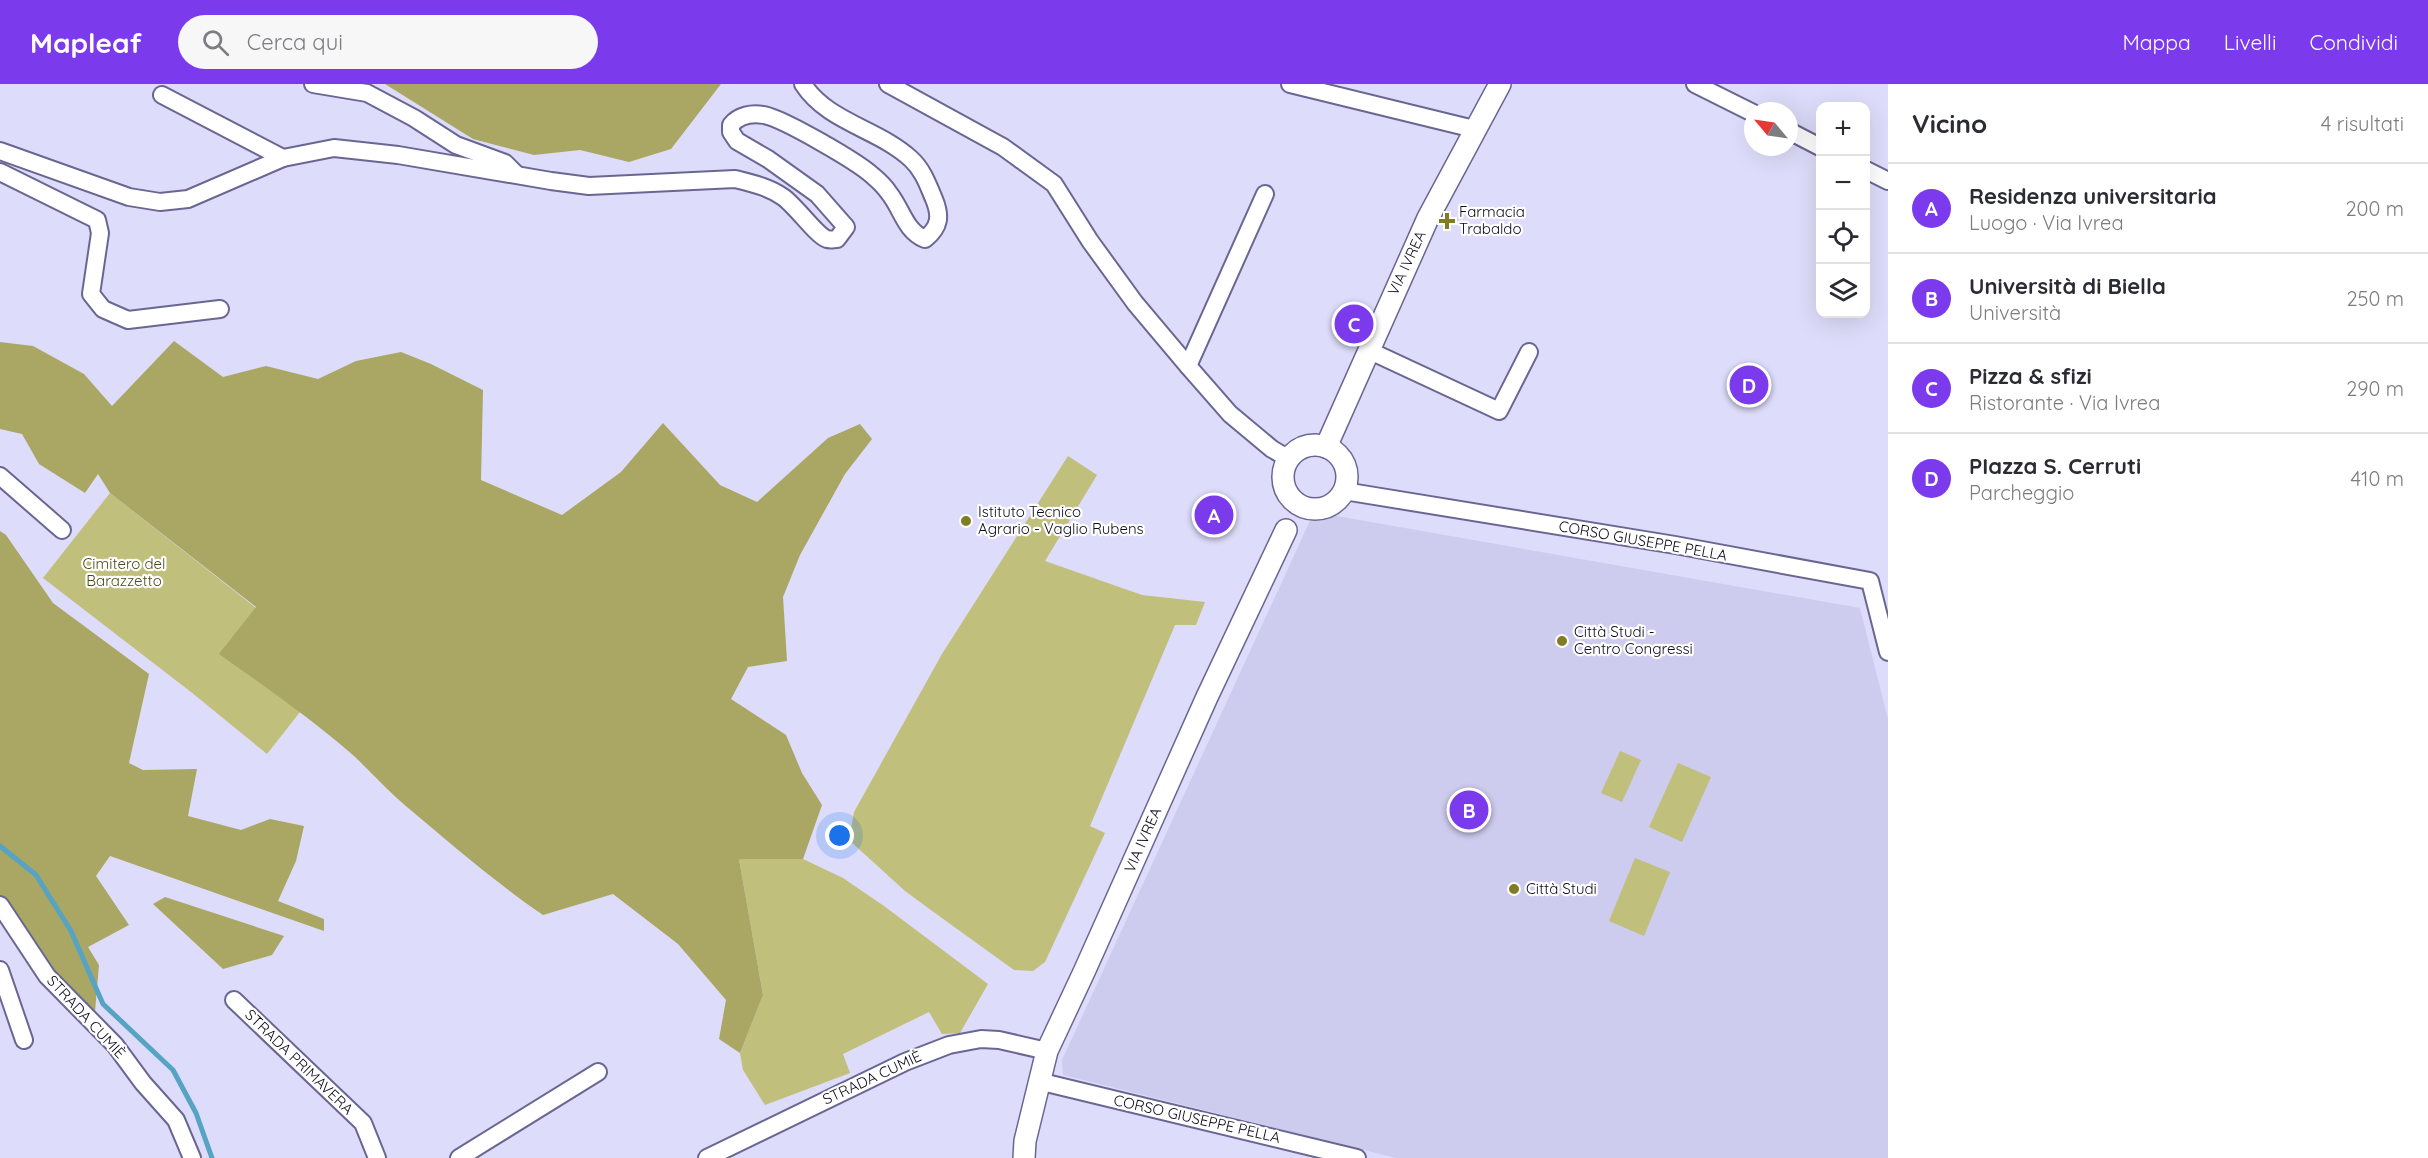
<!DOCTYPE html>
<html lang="it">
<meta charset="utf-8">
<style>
:root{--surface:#fff;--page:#f7f7f7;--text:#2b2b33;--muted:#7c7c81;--line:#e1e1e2;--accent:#7c3aed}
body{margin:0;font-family:Quicksand,sans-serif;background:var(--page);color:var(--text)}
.controls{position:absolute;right:18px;top:18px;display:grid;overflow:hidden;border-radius:12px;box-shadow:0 6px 24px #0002}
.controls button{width:54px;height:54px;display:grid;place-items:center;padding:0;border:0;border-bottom:2px solid var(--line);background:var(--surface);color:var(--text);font:30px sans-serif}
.compass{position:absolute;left:1744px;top:18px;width:54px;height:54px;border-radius:50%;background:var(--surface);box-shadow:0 6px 24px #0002;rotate:299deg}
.you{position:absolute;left:840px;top:752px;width:21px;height:21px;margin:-15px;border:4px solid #fff;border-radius:50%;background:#1a73e8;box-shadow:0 0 0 9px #1a73e833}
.badge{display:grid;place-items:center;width:39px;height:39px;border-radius:50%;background:var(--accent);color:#fff;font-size:20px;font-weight:700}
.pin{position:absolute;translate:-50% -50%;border:3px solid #fff;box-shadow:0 2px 6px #0006}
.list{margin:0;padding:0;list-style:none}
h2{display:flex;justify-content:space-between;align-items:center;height:78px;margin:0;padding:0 24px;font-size:26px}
h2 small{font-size:20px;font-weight:400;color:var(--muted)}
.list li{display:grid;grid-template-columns:39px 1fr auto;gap:18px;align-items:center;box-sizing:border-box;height:90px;padding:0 24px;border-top:2px solid var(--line)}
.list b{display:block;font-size:22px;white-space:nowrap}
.list p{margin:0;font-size:20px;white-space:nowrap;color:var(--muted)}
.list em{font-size:20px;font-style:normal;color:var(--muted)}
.icon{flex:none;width:33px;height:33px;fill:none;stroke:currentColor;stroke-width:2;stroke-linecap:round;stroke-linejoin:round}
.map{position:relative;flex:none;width:1888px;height:1074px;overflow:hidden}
header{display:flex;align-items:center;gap:36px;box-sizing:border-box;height:84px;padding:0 30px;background:var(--accent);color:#fff}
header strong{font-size:28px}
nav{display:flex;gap:33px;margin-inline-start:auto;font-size:21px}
.search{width:420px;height:54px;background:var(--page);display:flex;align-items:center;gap:15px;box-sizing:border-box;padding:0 21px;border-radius:33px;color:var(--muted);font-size:22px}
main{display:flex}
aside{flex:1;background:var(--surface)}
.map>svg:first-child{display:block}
.built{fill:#ceccee}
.green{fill:#c0bf7b}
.forest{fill:#a9a763}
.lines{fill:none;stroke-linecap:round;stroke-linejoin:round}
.stream{stroke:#56a3c3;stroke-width:5}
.minor-casing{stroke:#6a6693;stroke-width:20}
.major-casing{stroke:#6a6693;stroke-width:24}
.minor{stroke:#fff;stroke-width:16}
.major{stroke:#fff;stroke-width:21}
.poi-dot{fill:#7f7c23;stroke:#fff;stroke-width:2}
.labels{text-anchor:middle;stroke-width:4.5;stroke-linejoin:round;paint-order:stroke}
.poi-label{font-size:15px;fill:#0d0b1b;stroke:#fff;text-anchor:start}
.street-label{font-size:15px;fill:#0d0b1b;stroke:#fff}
.park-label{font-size:15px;fill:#4d4c18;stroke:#fff}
</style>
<header>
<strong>Mapleaf</strong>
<div class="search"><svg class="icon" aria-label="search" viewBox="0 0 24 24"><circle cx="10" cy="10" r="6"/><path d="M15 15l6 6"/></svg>Cerca qui</div>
<nav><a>Mappa</a><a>Livelli</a><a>Condividi</a></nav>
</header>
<main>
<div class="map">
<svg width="1888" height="1074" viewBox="0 0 1888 1074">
<rect width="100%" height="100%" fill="#dddcfa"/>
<!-- built -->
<polygon class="built" points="1314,428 1860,524 1888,635 1888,1074 1396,1074 1063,991 1062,976"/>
<!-- green -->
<g class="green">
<polygon points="1068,372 1097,391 1045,477 1142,511 1205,518 1196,541 1175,541 1090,742 1105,749 1045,878 1033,887 1014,886 946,837 905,807 849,756 854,728 942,570"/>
<polygon points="110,409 256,524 220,570 300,628 267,670 191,608 43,494"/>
<polygon points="1620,667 1641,676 1622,718 1601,709"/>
<polygon points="1678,679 1711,693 1682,758 1649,743"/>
<polygon points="1635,774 1670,788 1644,852 1609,837"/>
<polygon points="739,775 803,775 843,794 884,822 988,900 960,949 942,950 929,928 843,970 850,989 765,1021 743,986 740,969 763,911"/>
</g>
<!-- forest -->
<g class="forest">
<polygon points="385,0 721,0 671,65 629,78 580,66 534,71 473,55"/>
<path d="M174,257L223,293L266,282L318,295L356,277L401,268L431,280L483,306L481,396L562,431L621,388L663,339L720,401L757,418L828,354L860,340L872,355L845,390L800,471L783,513L787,577L748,583L731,615L786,651L802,689L822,721L803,775H739L763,911L740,969L719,955L726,916L678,860L613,810L543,831C495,798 451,760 407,723C388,707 372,689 354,672C312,635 265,603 219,570L256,523L110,409L98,390L85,409L39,380L22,350L0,345V258L33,262L84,290L112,322Z"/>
<polygon points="0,447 6,451 53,519 149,590 129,679 143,686 197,685 188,732 241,746 270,735 304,742 296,777 278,817 324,835 324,847 110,772 96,792 129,841 88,863 99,881 95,928 59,894 18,833 0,811"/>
<polygon points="165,813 284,852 272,871 223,885 153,820"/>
</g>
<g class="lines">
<!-- stream -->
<polyline class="stream" points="0,762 36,791 71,847 103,920 173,986 196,1029 212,1074"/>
<!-- minor casing -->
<g class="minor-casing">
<g id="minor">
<polyline points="313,0 367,9 414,34 456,61 505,79 516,90"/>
<polyline points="888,0 1003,63 1054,100 1090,157 1135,219 1188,282 1230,330 1272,365 1289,375"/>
<polyline points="1290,0 1474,45"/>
<polyline points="1695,0 1753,29"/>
<polyline points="162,11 283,74"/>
<polyline points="1789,47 1820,63"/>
<path d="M0,67L129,113L160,118L188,115L283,74L334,64L398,71L551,97L589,102L735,95C751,99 769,103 783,113C796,122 817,152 827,155C830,156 834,155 837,155L846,143L817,110L768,75L737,57L731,48V41C739,31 752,29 764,31C784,35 858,78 873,92C879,97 885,103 889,109C902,125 905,147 925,155C940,143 941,132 934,115C928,101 923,86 911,75C879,45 827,38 803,0"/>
<polyline points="1866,86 1888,97"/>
<polyline points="0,88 97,136 100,149 91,210 103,225 128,236 220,225"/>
<polyline points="1368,266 1499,327 1529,268"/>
<polyline points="1188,282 1265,110"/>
<polyline points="0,392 62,446"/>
<polyline points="1344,407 1675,461 1870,497 1888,568"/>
<polyline points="0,821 47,892 115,961 143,999 176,1036 192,1074"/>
<polyline points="0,886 24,956"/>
<polyline points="234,916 363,1039 377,1074"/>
<polyline points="1038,997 1357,1074"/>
<polyline points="459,1074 598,988"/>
<polyline points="707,1074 905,978 949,961 981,955 999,956 1047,967"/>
</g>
</g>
<!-- major casing -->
<g class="major-casing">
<g id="major">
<circle cx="1315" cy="393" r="32"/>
<polyline points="1326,363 1428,134 1500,0"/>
<polyline points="1024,1074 1025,1057 1047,967 1084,888 1207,613 1286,446"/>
</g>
</g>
<!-- minor -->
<use href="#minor" class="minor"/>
<!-- major -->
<use href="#major" class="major"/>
</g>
<!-- markers -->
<g class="poi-dot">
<path d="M1444 128h6v6h6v6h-6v6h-6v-6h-6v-6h6z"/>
<circle cx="966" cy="437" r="6"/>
<circle cx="1562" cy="557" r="6"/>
<circle cx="1514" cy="805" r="6"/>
</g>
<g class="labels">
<!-- poi labels -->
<g class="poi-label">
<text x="1459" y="133">Farmacia<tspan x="1459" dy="17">Trabaldo</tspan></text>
<text x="978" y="433">Istituto Tecnico<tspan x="978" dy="17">Agrario - Vaglio Rubens</tspan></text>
<text x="1574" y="553">Città Studi -<tspan x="1574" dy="17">Centro Congressi</tspan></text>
<text x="1526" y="810">Città Studi</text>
</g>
<!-- street labels -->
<g class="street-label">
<text transform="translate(1407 179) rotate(-65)" y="5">VIA IVREA</text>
<text transform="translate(1643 457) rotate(10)" y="5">CORSO GIUSEPPE PELLA</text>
<text transform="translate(1143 756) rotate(-66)" y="5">VIA IVREA</text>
<text transform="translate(86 933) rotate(47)" y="5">STRADA CUMIÈ</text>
<text transform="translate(299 978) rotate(44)" y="5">STRADA PRIMAVERA</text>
<text transform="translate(872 994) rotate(-25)" y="5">STRADA CUMIÈ</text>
<text transform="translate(1197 1035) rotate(13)" y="5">CORSO GIUSEPPE PELLA</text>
</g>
<!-- park labels -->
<g class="park-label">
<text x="124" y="485">Cimitero del<tspan x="124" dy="17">Barazzetto</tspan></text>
</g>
</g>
</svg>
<div class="controls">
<button>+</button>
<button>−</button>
<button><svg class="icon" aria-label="locate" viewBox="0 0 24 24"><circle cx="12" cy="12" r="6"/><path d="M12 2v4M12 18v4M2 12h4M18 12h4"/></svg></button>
<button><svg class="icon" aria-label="layers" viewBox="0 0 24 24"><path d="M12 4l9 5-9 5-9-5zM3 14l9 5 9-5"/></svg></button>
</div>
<svg class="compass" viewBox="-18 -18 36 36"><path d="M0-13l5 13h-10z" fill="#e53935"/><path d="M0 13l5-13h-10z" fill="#7c7c81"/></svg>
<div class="you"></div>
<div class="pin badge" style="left:1214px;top:431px">A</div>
<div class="pin badge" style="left:1469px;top:726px">B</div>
<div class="pin badge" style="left:1354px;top:240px">C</div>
<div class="pin badge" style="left:1749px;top:301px">D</div>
</div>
<aside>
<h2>Vicino<small>4 risultati</small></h2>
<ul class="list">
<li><span class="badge">A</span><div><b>Residenza universitaria</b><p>Luogo · Via Ivrea</p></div><em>200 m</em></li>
<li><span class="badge">B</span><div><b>Università di Biella</b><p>Università</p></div><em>250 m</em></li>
<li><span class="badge">C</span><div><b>Pizza &amp; sfizi</b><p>Ristorante · Via Ivrea</p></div><em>290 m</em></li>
<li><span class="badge">D</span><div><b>PIazza S. Cerruti</b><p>Parcheggio</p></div><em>410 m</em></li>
</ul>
</aside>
</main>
